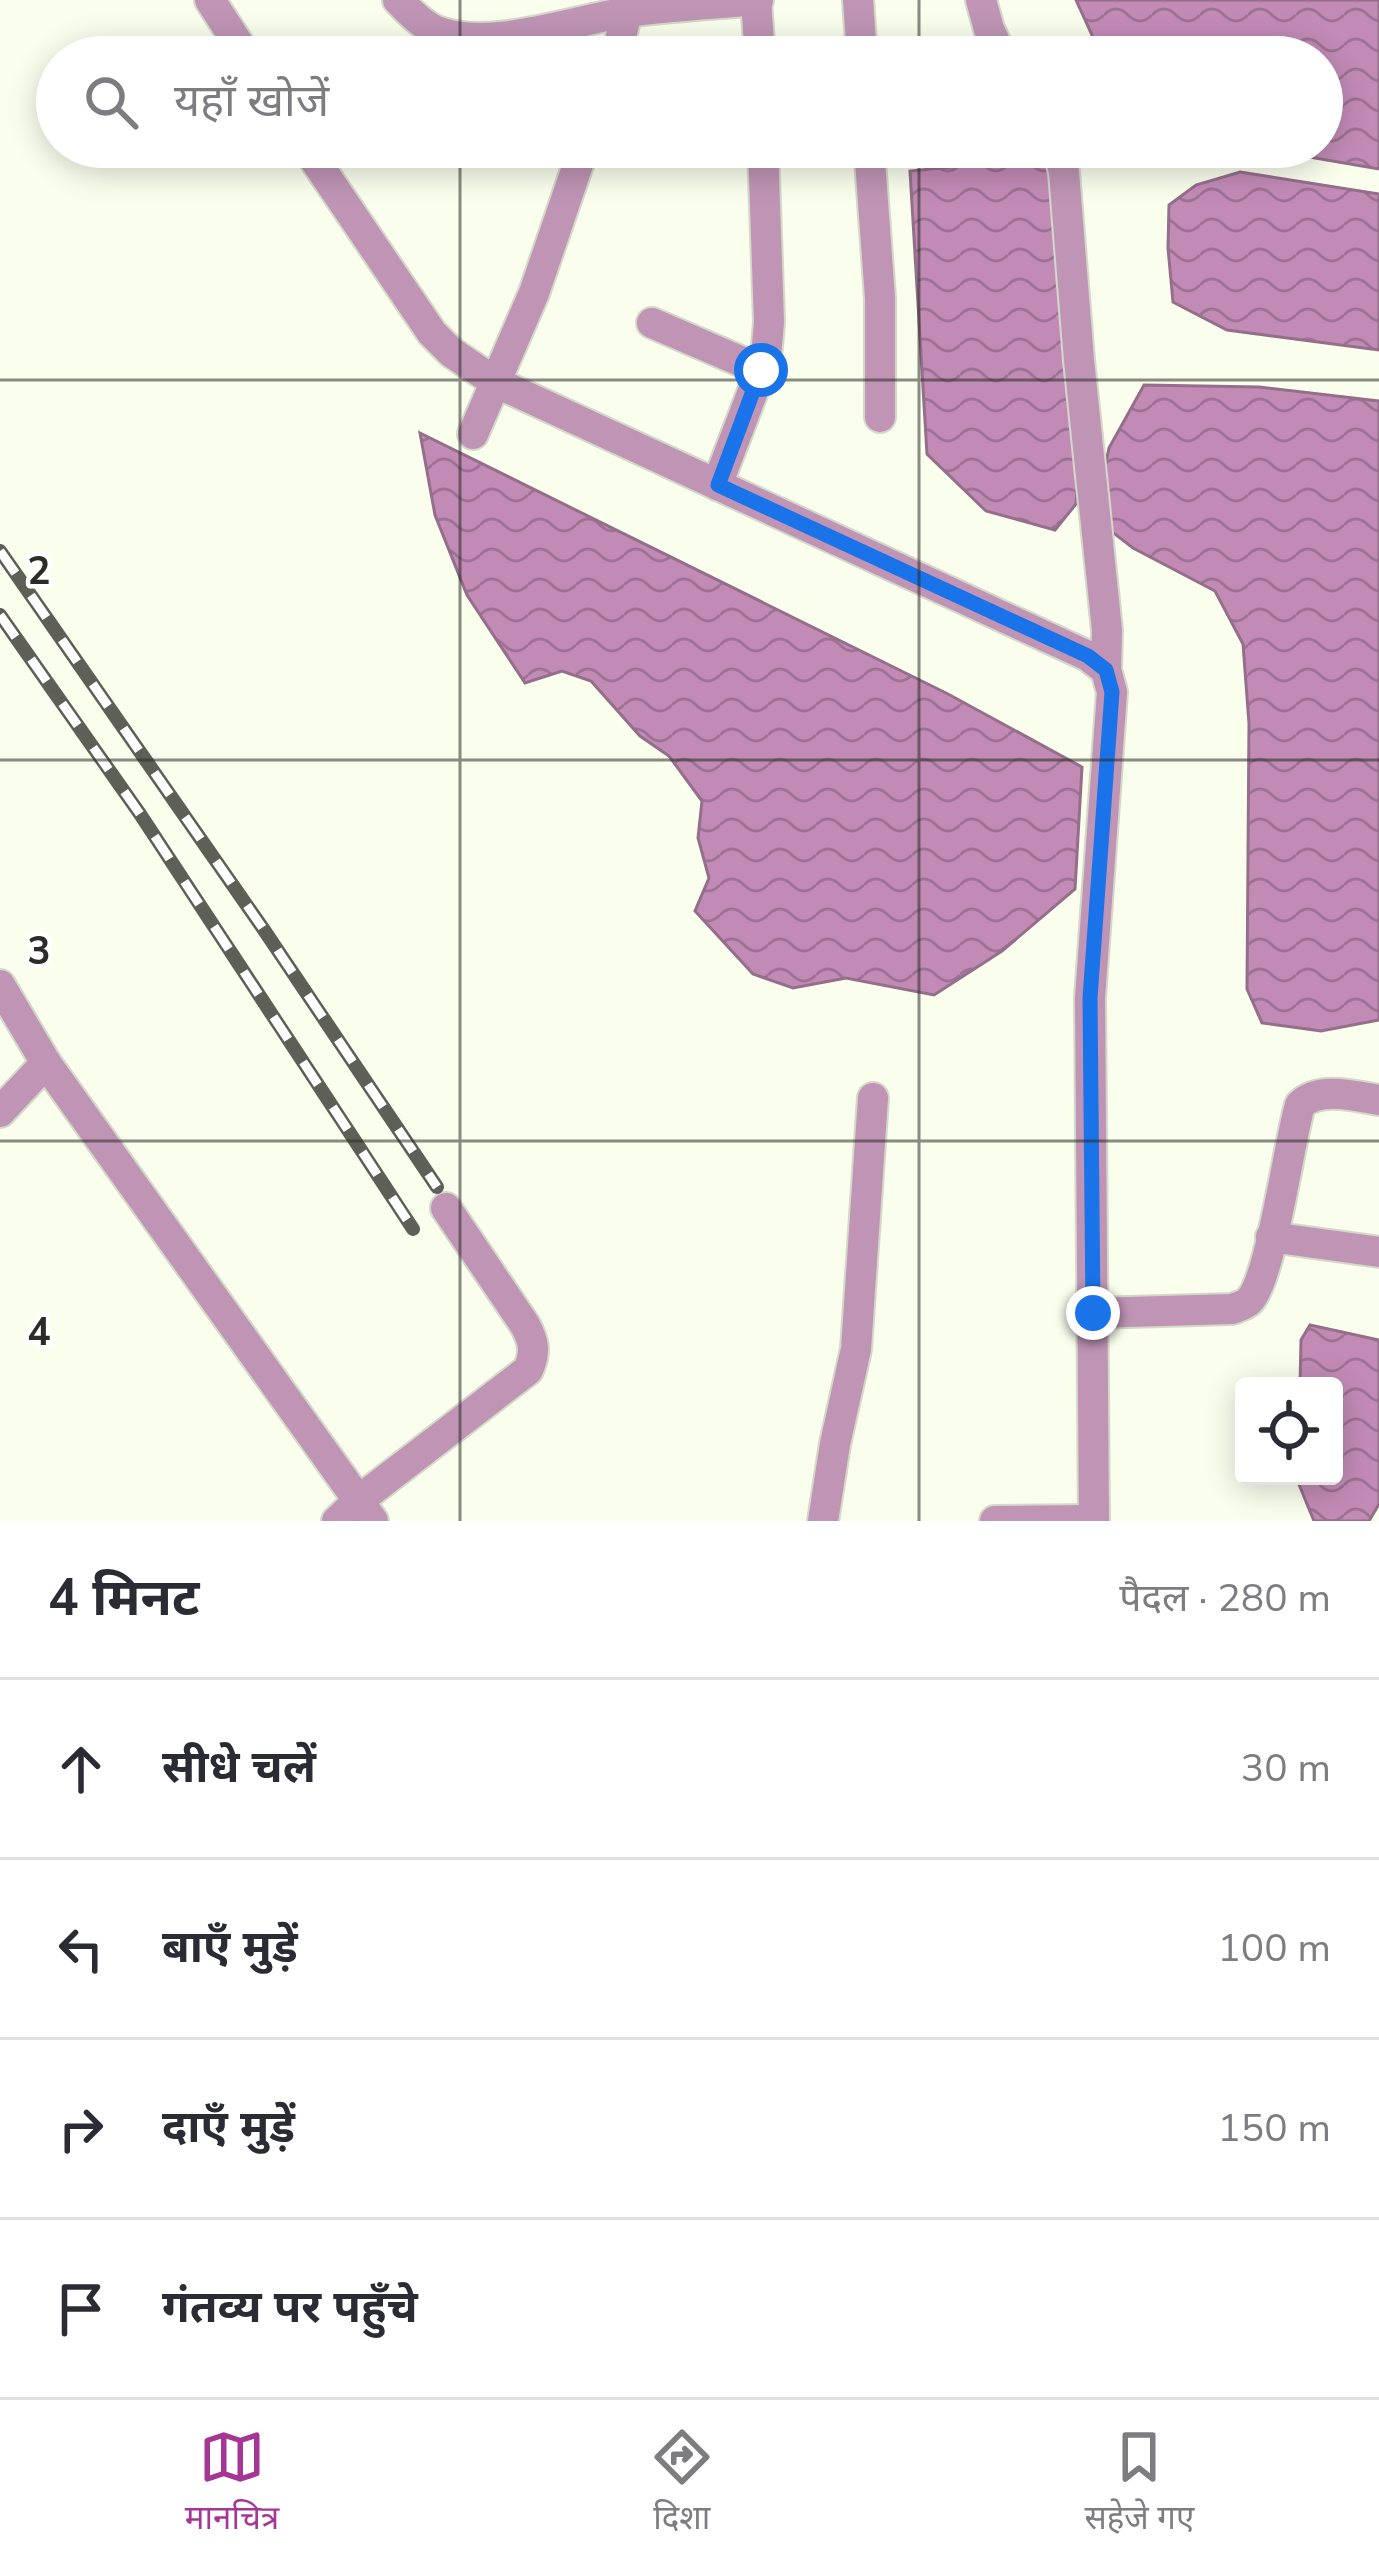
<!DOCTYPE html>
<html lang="hi">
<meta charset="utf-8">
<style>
:root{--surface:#fff;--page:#f2f2f3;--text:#2b2b33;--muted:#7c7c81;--line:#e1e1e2;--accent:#a63694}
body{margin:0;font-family:"Nunito Sans","Noto Sans Devanagari",sans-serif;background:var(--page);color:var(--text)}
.controls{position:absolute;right:36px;bottom:36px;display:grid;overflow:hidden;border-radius:12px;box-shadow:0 6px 30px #0003}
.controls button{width:108px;height:108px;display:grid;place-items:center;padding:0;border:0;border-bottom:3px solid var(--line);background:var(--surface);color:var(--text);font:60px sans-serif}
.stop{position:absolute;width:36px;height:36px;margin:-27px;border:9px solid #1a73e8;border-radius:50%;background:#fff}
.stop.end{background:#1a73e8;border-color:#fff;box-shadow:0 3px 12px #0008}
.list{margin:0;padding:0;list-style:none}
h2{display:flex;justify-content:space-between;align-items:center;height:156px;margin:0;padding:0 48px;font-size:51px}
h2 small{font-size:39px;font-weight:400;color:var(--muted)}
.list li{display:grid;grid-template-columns:78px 1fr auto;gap:36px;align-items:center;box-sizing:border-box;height:180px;padding:0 48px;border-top:3px solid var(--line)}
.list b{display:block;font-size:45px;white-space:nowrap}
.list em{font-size:39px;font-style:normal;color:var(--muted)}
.icon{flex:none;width:66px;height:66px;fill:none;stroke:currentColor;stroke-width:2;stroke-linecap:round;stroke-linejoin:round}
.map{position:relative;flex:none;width:1379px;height:1521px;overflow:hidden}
.search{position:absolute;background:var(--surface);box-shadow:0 6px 30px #0003;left:36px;right:36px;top:36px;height:132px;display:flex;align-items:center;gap:30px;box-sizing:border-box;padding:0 42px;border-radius:66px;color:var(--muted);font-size:45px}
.sheet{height:876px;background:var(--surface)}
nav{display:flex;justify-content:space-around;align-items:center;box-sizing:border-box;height:168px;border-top:3px solid var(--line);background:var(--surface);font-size:33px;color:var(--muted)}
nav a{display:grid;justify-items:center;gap:6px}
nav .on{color:var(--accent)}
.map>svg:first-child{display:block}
.water{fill:url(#water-waves);stroke:#956e8b;stroke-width:3}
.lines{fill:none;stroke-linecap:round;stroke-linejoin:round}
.minor-casing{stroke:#d4d8c9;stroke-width:34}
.minor{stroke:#bf94b5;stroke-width:30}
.rail-casing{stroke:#5e6057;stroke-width:14}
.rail{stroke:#fff;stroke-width:9;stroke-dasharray:27;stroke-linecap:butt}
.route{stroke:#1a73e8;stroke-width:15}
.grid{fill:none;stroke:#2b2c26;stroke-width:3;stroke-opacity:0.55}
.grid-label{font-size:39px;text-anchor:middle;font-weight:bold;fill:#2b2c26;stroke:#fff;stroke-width:9;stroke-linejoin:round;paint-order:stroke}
</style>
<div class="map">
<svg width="1379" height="1521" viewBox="0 0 1379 1521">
<defs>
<pattern id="water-waves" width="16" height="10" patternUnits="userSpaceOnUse" patternTransform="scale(3)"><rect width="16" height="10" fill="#c28bb6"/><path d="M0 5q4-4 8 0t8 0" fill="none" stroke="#9e7294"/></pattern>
</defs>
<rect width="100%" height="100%" fill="#f9feed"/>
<!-- water -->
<g class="water">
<polygon points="1076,0 1379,0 1379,169 1251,147 1322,147 1322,57 1102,57"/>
<polygon points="1069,155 1084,362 1076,504 1055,530 986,511 927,454 910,171"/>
<polygon points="1240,172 1379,194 1379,350 1227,330 1173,302 1168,248 1169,205 1196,185"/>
<polygon points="1144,385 1259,387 1379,401 1379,1020 1321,1031 1262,1023 1247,989 1249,724 1243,644 1215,591 1133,548 1094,518 1109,448"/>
<polygon points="420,433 948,694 1082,767 1075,889 1002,951 934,995 846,978 793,988 753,974 695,911 709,878 698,838 702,801 669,756 640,736 591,681 562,671 525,683 467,595 435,515"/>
<polygon points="1310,1325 1379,1340 1379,1504 1369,1521 1314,1521 1298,1482 1298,1476 1334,1476 1334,1386 1300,1386 1301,1340"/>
</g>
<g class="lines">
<!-- minor casing -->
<g class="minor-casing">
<g id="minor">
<polyline points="210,0 247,57"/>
<path d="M398,0C409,11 420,23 434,30C486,53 574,20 628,12C671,6 715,4 758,0"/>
<polyline points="756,0 760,57"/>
<polyline points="858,0 862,57"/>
<polyline points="981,0 989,29 1002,57"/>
<polyline points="616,57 627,12"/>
<polyline points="306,147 432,333 451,352 495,382 1088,656 1106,670 1112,692 1090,998 1094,1521"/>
<polyline points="869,147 880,298 880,417"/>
<polyline points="1058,147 1064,172 1079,360 1107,630 1106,670"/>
<polyline points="652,323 761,370"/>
<polyline points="473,434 534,293 584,147"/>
<polyline points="717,485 766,357 769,322 763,147"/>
<polyline points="0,985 46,1063 373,1521"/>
<polyline points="0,1112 46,1063"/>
<polyline points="1271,1237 1379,1252"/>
<path d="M1093,1313L1232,1309C1237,1307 1245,1305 1249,1301C1271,1280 1289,1142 1300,1105C1319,1086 1355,1096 1379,1100"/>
<path d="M337,1521L358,1501L528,1370C536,1352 534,1342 525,1325L446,1208"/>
<polyline points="823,1521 835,1444 856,1349 873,1098"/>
<polyline points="995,1521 1094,1520"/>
</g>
</g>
<!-- minor -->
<use href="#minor" class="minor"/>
<!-- rail casing -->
<g class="rail-casing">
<g id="rail">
<polyline points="0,551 262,927 437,1187"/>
<polyline points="0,615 140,814 413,1229"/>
</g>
</g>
<!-- rail -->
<use href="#rail" class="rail"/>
</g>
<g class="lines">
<!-- route -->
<polyline class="route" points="761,370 718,485 1088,656 1106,670 1112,692 1090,998 1093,1313"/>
</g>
<!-- grid -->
<path class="grid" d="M460,0V57M919,0V57M460,147V1521M919,147V1521M0,380H1379M0,760H1379M0,1141H1379"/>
<g class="grid-label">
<text x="39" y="584">2</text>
<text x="39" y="964">3</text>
<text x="39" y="1345">4</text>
</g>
</svg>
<div class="controls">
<button><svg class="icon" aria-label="locate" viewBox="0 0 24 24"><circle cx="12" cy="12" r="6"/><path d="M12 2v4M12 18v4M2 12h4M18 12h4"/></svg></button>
</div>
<div class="stop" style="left:761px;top:370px"></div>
<div class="stop end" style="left:1093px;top:1313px"></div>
<div class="search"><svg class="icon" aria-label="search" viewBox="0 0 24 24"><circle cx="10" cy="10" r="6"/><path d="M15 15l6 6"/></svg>यहाँ खोजें</div>
</div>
<section class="sheet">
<h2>4 मिनट<small>पैदल · 280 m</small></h2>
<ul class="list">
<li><svg class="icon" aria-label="ahead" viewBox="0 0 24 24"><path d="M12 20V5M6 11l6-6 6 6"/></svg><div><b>सीधे चलें</b></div><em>30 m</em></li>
<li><svg class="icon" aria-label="left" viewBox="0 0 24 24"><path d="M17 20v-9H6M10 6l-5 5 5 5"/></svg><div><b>बाएँ मुड़ें</b></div><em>100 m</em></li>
<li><svg class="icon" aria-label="right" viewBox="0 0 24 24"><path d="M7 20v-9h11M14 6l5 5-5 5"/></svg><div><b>दाएँ मुड़ें</b></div><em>150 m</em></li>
<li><svg class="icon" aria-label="arrive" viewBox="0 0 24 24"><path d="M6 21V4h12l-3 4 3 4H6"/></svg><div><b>गंतव्य पर पहुँचे</b></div></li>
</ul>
</section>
<nav>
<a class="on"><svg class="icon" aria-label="map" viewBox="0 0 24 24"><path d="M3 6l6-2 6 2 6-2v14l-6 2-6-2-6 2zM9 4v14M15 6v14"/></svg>मानचित्र</a>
<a><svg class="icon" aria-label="directions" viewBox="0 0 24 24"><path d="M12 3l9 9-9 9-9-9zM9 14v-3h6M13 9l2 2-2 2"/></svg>दिशा</a>
<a><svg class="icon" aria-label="saved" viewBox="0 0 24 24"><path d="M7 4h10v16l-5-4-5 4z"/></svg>सहेजे गए</a>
</nav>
